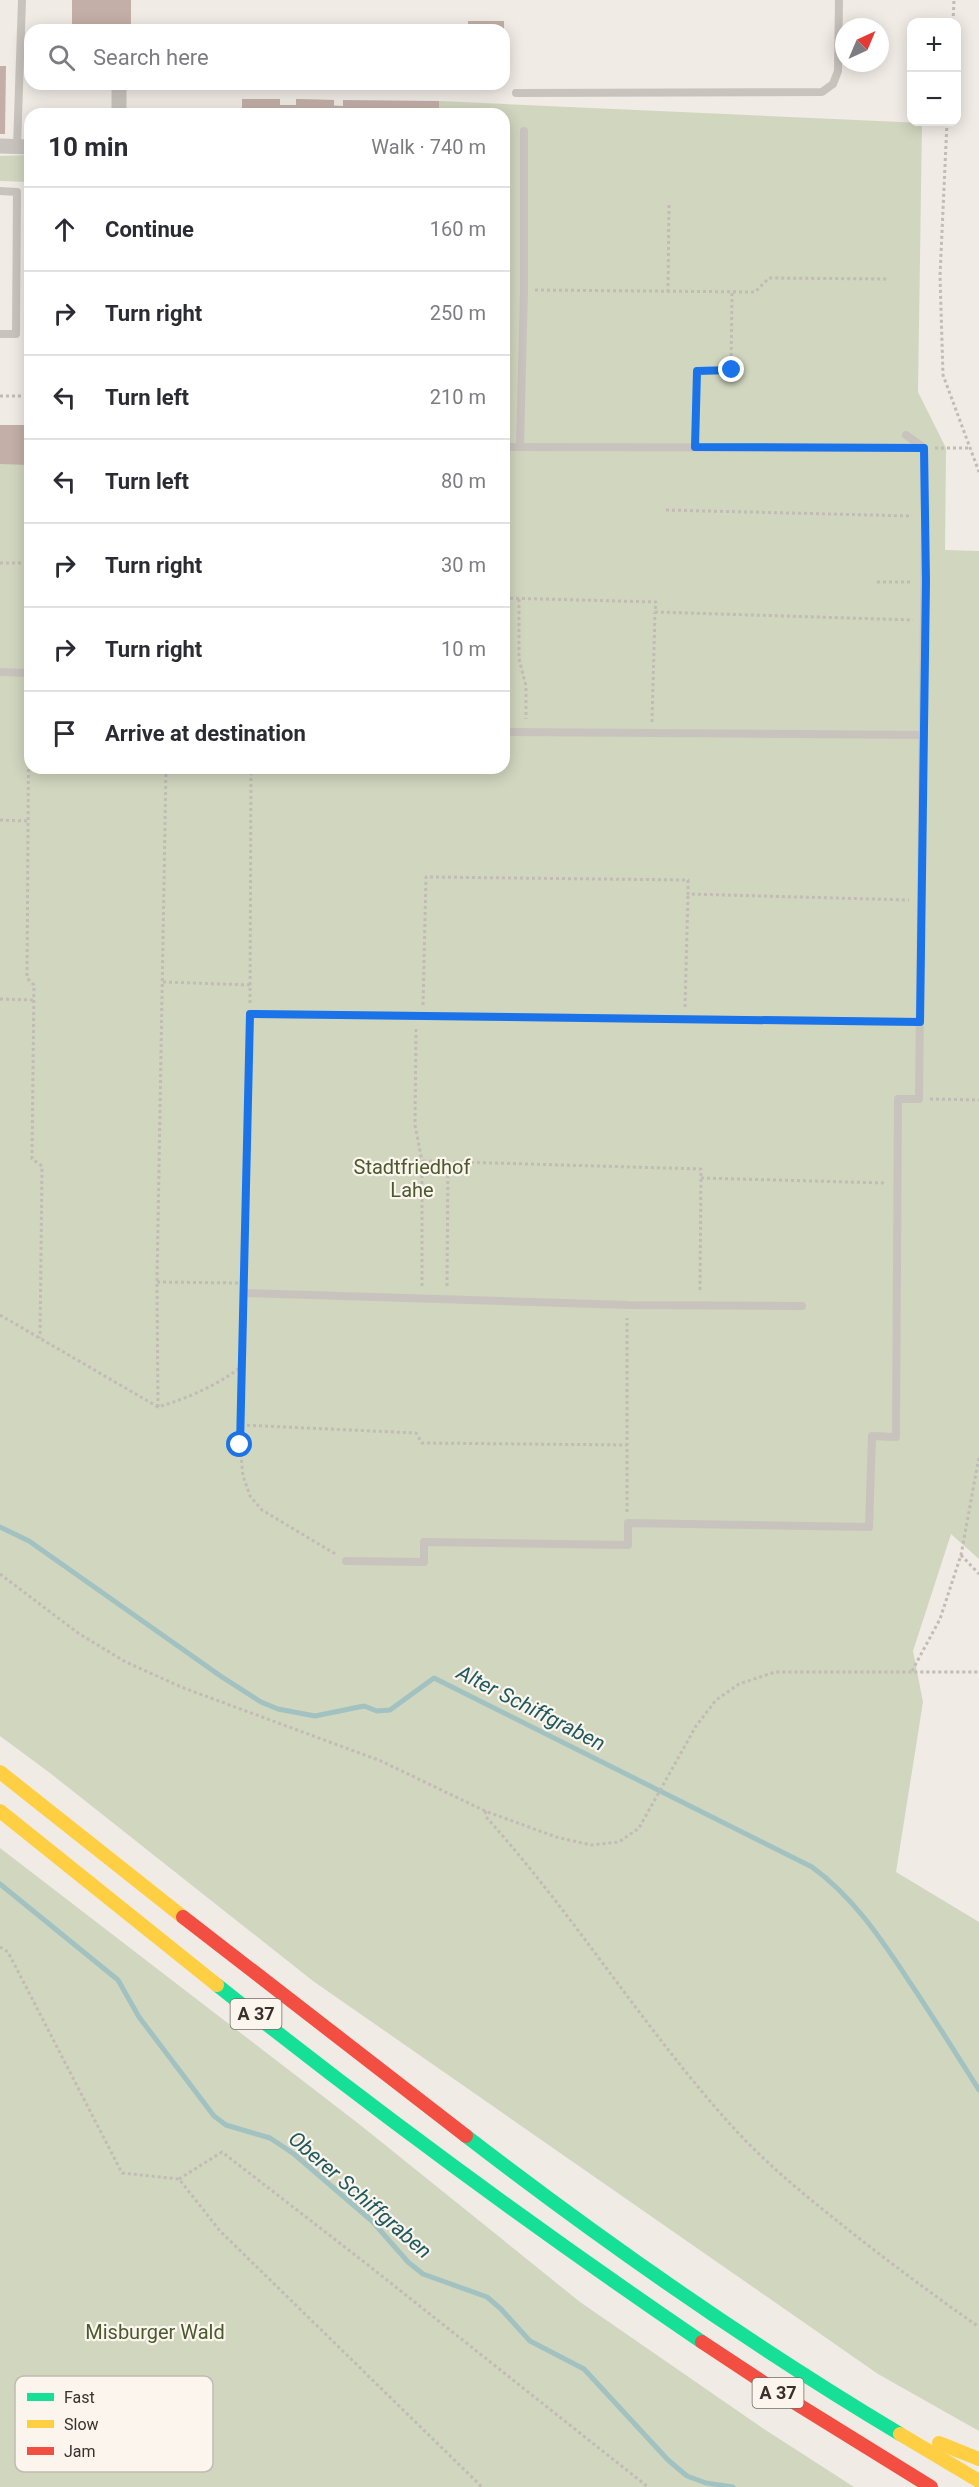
<!DOCTYPE html>
<meta charset="utf-8">
<style>
:root{--surface:#fff;--page:#f2f2f3;--text:#2b2b33;--muted:#7c7c81;--line:#e1e1e2}
body{margin:0;font-family:Roboto,sans-serif;background:var(--page);color:var(--text)}
.controls{position:absolute;right:18px;top:18px;display:grid;overflow:hidden;border-radius:12px;box-shadow:0 3px 15px #0003}
.controls button{width:54px;height:54px;display:grid;place-items:center;padding:0;border:0;border-bottom:2px solid var(--line);background:var(--surface);color:var(--text);font:30px sans-serif}
.compass{position:absolute;left:835px;top:18px;width:54px;height:54px;border-radius:50%;background:var(--surface);box-shadow:0 3px 15px #0003;rotate:44deg}
.stop{position:absolute;width:18px;height:18px;margin:-14px;border:4px solid #1a73e8;border-radius:50%;background:#fff}
.stop.end{background:#1a73e8;border-color:#fff;box-shadow:0 2px 6px #0008}
.list{margin:0;padding:0;list-style:none}
h2{display:flex;justify-content:space-between;align-items:center;height:78px;margin:0;padding:0 24px;font-size:26px}
h2 small{font-size:20px;font-weight:400;color:var(--muted)}
.list li{display:grid;grid-template-columns:39px 1fr auto;gap:18px;align-items:center;box-sizing:border-box;height:84px;padding:0 24px;border-top:2px solid var(--line)}
.list b{display:block;font-size:22px;white-space:nowrap}
.list em{font-size:20px;font-style:normal;color:var(--muted)}
.icon{flex:none;width:33px;height:33px;fill:none;stroke:currentColor;stroke-width:2;stroke-linecap:round;stroke-linejoin:round}
.map{position:relative;flex:none;width:979px;height:2487px;overflow:hidden}
.search{position:absolute;background:var(--surface);box-shadow:0 3px 15px #0003;left:24px;top:24px;width:486px;height:66px;display:flex;align-items:center;gap:15px;box-sizing:border-box;padding:0 21px;border-radius:18px;color:var(--muted);font-size:22px}
.panel{position:absolute;background:var(--surface);box-shadow:0 3px 15px #0003;left:24px;top:108px;width:486px;height:666px;border-radius:18px}
.map>svg:first-child{display:block}
.green{fill:#d1d6bf}
.lines{fill:none;stroke-linecap:round;stroke-linejoin:round}
.stream{stroke:#a1c2c1;stroke-width:5}
.building{fill:#c3afa7}
.path{stroke:#c2bbb6;stroke-width:3;stroke-dasharray:3 3;stroke-linecap:butt}
.lane{stroke:#c9c3be;stroke-width:8}
.street{stroke:#c9c3be;stroke-width:15}
.fast{stroke:#16e098;stroke-width:14}
.slow{stroke:#ffcf43;stroke-width:14}
.jam{stroke:#f24e42;stroke-width:14}
.route{stroke:#1a73e8;stroke-width:8}
.labels{text-anchor:middle;stroke-width:4.5;stroke-linejoin:round;paint-order:stroke}
.shield{fill:#fbf5ee;stroke:#756b66;stroke-width:1.5}
.shield-label{font-size:18px;font-weight:bold;fill:#3b302b}
.park-label{font-size:20px;fill:#4a5a2e;stroke:#fbf5ee}
.water-label{font-size:21px;font-style:italic;fill:#1f5a5e;stroke:#fbf5ee}
.key{fill:#fbf5ee;stroke:#c1bab4;stroke-width:1.5}
.key-label{font-size:16px;fill:#3b302b}
</style>
<div class="map">
<svg width="979" height="2487" viewBox="0 0 979 2487">
<rect width="100%" height="100%" fill="#f0ebe5"/>
<!-- green -->
<g class="green">
<polygon points="242,99 280,99 280,105 296,105 296,99 334,100 334,105 343,106 439,101 922,123 918,392 946,448 945,550 979,551 979,1559 951,1534 913,1651 923,1702 896,1872 979,1922 979,2431 878,2374 313,1981 50,1773 0,1736 0,425 28,425 30,419 30,768 504,768 504,114 242,114"/>
<polygon points="30,155 30,182 0,181 0,156"/>
<polygon points="0,1848 359,2124 580,2302 761,2427 854,2487 0,2487"/>
</g>
<g class="lines">
<!-- stream -->
<g class="stream">
<path d="M0,1527L29,1541L222,1677L261,1702L278,1709L315,1716L364,1706L377,1711L390,1710L434,1678L812,1867C852,1896 880,1937 907,1978C932,2015 955,2052 979,2090"/>
<polyline points="0,1884 118,1980 139,2017 214,2116 226,2125 270,2138 294,2154 372,2221 408,2262 423,2274 487,2297 501,2309 530,2341 584,2369 668,2460 687,2476 706,2483 733,2487"/>
</g>
</g>
<!-- building -->
<g class="building">
<rect x="72" y="0" width="59" height="30"/>
<rect x="468" y="21" width="36" height="9"/>
<polygon points="0,66 6,66 5,134 0,134"/>
<polygon points="242,99 280,99 280,105 296,105 296,99 334,100 334,106 343,106 343,100 439,101 439,114 242,114"/>
<polygon points="0,425 30,425 30,465 0,464"/>
</g>
<g class="lines">
<!-- path -->
<g class="path">
<polyline points="953,22 954,0"/>
<polyline points="947,122 940,276 943,375 979,472"/>
<polyline points="535,290 755,292 769,278 889,279"/>
<polyline points="668,292 669,205"/>
<polyline points="0,396 30,396"/>
<polyline points="695,437 697,371 731,370 732,293"/>
<polyline points="935,448 969,448"/>
<polyline points="666,510 912,516"/>
<polyline points="0,563 30,563"/>
<polyline points="877,582 912,582"/>
<polyline points="504,598 656,602 655,612 913,620"/>
<polyline points="519,599 519,659 526,686 526,719"/>
<polyline points="29,685 27,978 34,985 32,1159 42,1166 40,1338"/>
<polyline points="652,722 655,612"/>
<polyline points="0,820 28,821"/>
<polyline points="163,982 251,985"/>
<polyline points="0,999 33,1000"/>
<polyline points="250,1003 251,768"/>
<polyline points="423,1005 426,877 688,880 688,894 909,900"/>
<polyline points="685,1007 688,894"/>
<polyline points="416,1029 415,1125 422,1161"/>
<polyline points="930,1099 979,1100"/>
<polyline points="701,1178 885,1183"/>
<polyline points="157,1282 238,1283"/>
<polyline points="246,1282 250,1025"/>
<polyline points="422,1286 422,1161 701,1169 700,1293"/>
<polyline points="447,1286 448,1162"/>
<polyline points="245,1304 240,1445 243,1476 250,1496 262,1510 337,1555"/>
<path d="M0,1315L158,1407C188,1398 216,1386 241,1367"/>
<polyline points="158,1407 157,1282 166,768"/>
<polyline points="241,1425 416,1433 422,1443 626,1445"/>
<polyline points="627,1512 627,1318"/>
<polyline points="961,1555 979,1574"/>
<polyline points="0,1574 78,1633 124,1661 181,1687 381,1761 485,1811 556,1837 591,1845 619,1842 639,1828 696,1726 716,1700 739,1684 775,1672 979,1672"/>
<polyline points="912,1671 940,1619 961,1555 979,1457"/>
<path d="M485,1811L487,1818C574,1915 643,2027 730,2124C763,2161 802,2193 841,2224C886,2260 932,2294 979,2327"/>
<polyline points="0,1947 8,1952 122,2173 179,2179 220,2231 482,2487"/>
<polyline points="179,2179 222,2152 368,2265 648,2487"/>
</g>
<!-- lane -->
<g class="lane">
<polyline points="516,93 822,92 833,84 838,71 839,0"/>
<polyline points="17,146 22,0"/>
<polyline points="0,191 17,192 16,334 0,334"/>
<polyline points="504,447 922,448"/>
<polyline points="520,447 524,290 524,131"/>
<polyline points="0,672 30,673"/>
<polyline points="504,732 924,735"/>
<polyline points="250,1014 920,1022"/>
<polyline points="245,1293 628,1305 802,1306"/>
<polyline points="346,1561 424,1562 424,1542 628,1545 628,1523 869,1527 872,1436 896,1437 898,1099 919,1099 925,516 924,448 906,435"/>
</g>
<!-- street -->
<g class="street">
<polyline points="119,114 119,84"/>
<polyline points="0,146 30,147"/>
</g>
<!-- fast -->
<g class="fast">
<path d="M217,1985C374,2110 536,2229 702,2342"/>
<path d="M466,2136C605,2243 750,2344 900,2434"/>
</g>
<!-- slow -->
<g class="slow">
<polyline points="0,1772 183,1917"/>
<polyline points="0,1811 217,1985"/>
<polyline points="900,2434 979,2481"/>
<polyline points="939,2443 979,2459"/>
</g>
<!-- jam -->
<g class="jam">
<polyline points="183,1917 466,2136"/>
<polyline points="702,2342 784,2396 931,2487"/>
</g>
</g>
<g class="lines">
<!-- route -->
<polyline class="route" points="240,1445 250,1014 920,1022 926,581 924,448 695,447 697,371 732,370"/>
</g>
<g class="labels">
<!-- shield labels -->
<g class="shield">
<rect x="230.5" y="1999" width="51" height="30" rx="4.5"/>
<rect x="752.5" y="2378" width="51" height="30" rx="4.5"/>
</g>
<g class="shield-label">
<text x="256" y="2020">A 37</text>
<text x="778" y="2399">A 37</text>
</g>
<!-- park labels -->
<g class="park-label">
<text x="412" y="1174">Stadtfriedhof<tspan x="412" dy="23">Lahe</tspan></text>
<text x="155" y="2339">Misburger Wald</text>
</g>
<!-- water labels -->
<g class="water-label">
<text transform="translate(531 1708) rotate(27)" y="7">Alter Schiffgraben</text>
<text transform="translate(360 2195) rotate(41)" y="7">Oberer Schiffgraben</text>
</g>
</g>
<!-- legend -->
<rect x="15" y="2376" width="198" height="96" rx="9" class="key"/>
<rect x="27" y="2393" width="27" height="8" fill="#16e098"/>
<rect x="27" y="2420" width="27" height="8" fill="#ffcf43"/>
<rect x="27" y="2447" width="27" height="8" fill="#f24e42"/>
<g class="key-label">
<text x="64" y="2403">Fast</text>
<text x="64" y="2430">Slow</text>
<text x="64" y="2457">Jam</text>
</g>
</svg>
<div class="controls">
<button>+</button>
<button>−</button>
</div>
<svg class="compass" viewBox="-18 -18 36 36"><path d="M0-13l5 13h-10z" fill="#e53935"/><path d="M0 13l5-13h-10z" fill="#7c7c81"/></svg>
<div class="stop" style="left:240px;top:1445px"></div>
<div class="stop end" style="left:732px;top:370px"></div>
<div class="search"><svg class="icon" aria-label="search" viewBox="0 0 24 24"><circle cx="10" cy="10" r="6"/><path d="M15 15l6 6"/></svg>Search here</div>
<section class="panel">
<h2>10 min<small>Walk · 740 m</small></h2>
<ul class="list">
<li><svg class="icon" aria-label="ahead" viewBox="0 0 24 24"><path d="M12 20V5M6 11l6-6 6 6"/></svg><div><b>Continue</b></div><em>160 m</em></li>
<li><svg class="icon" aria-label="right" viewBox="0 0 24 24"><path d="M7 20v-9h11M14 6l5 5-5 5"/></svg><div><b>Turn right</b></div><em>250 m</em></li>
<li><svg class="icon" aria-label="left" viewBox="0 0 24 24"><path d="M17 20v-9H6M10 6l-5 5 5 5"/></svg><div><b>Turn left</b></div><em>210 m</em></li>
<li><svg class="icon" aria-label="left" viewBox="0 0 24 24"><path d="M17 20v-9H6M10 6l-5 5 5 5"/></svg><div><b>Turn left</b></div><em>80 m</em></li>
<li><svg class="icon" aria-label="right" viewBox="0 0 24 24"><path d="M7 20v-9h11M14 6l5 5-5 5"/></svg><div><b>Turn right</b></div><em>30 m</em></li>
<li><svg class="icon" aria-label="right" viewBox="0 0 24 24"><path d="M7 20v-9h11M14 6l5 5-5 5"/></svg><div><b>Turn right</b></div><em>10 m</em></li>
<li><svg class="icon" aria-label="arrive" viewBox="0 0 24 24"><path d="M6 21V4h12l-3 4 3 4H6"/></svg><div><b>Arrive at destination</b></div></li>
</ul>
</section>
</div>
